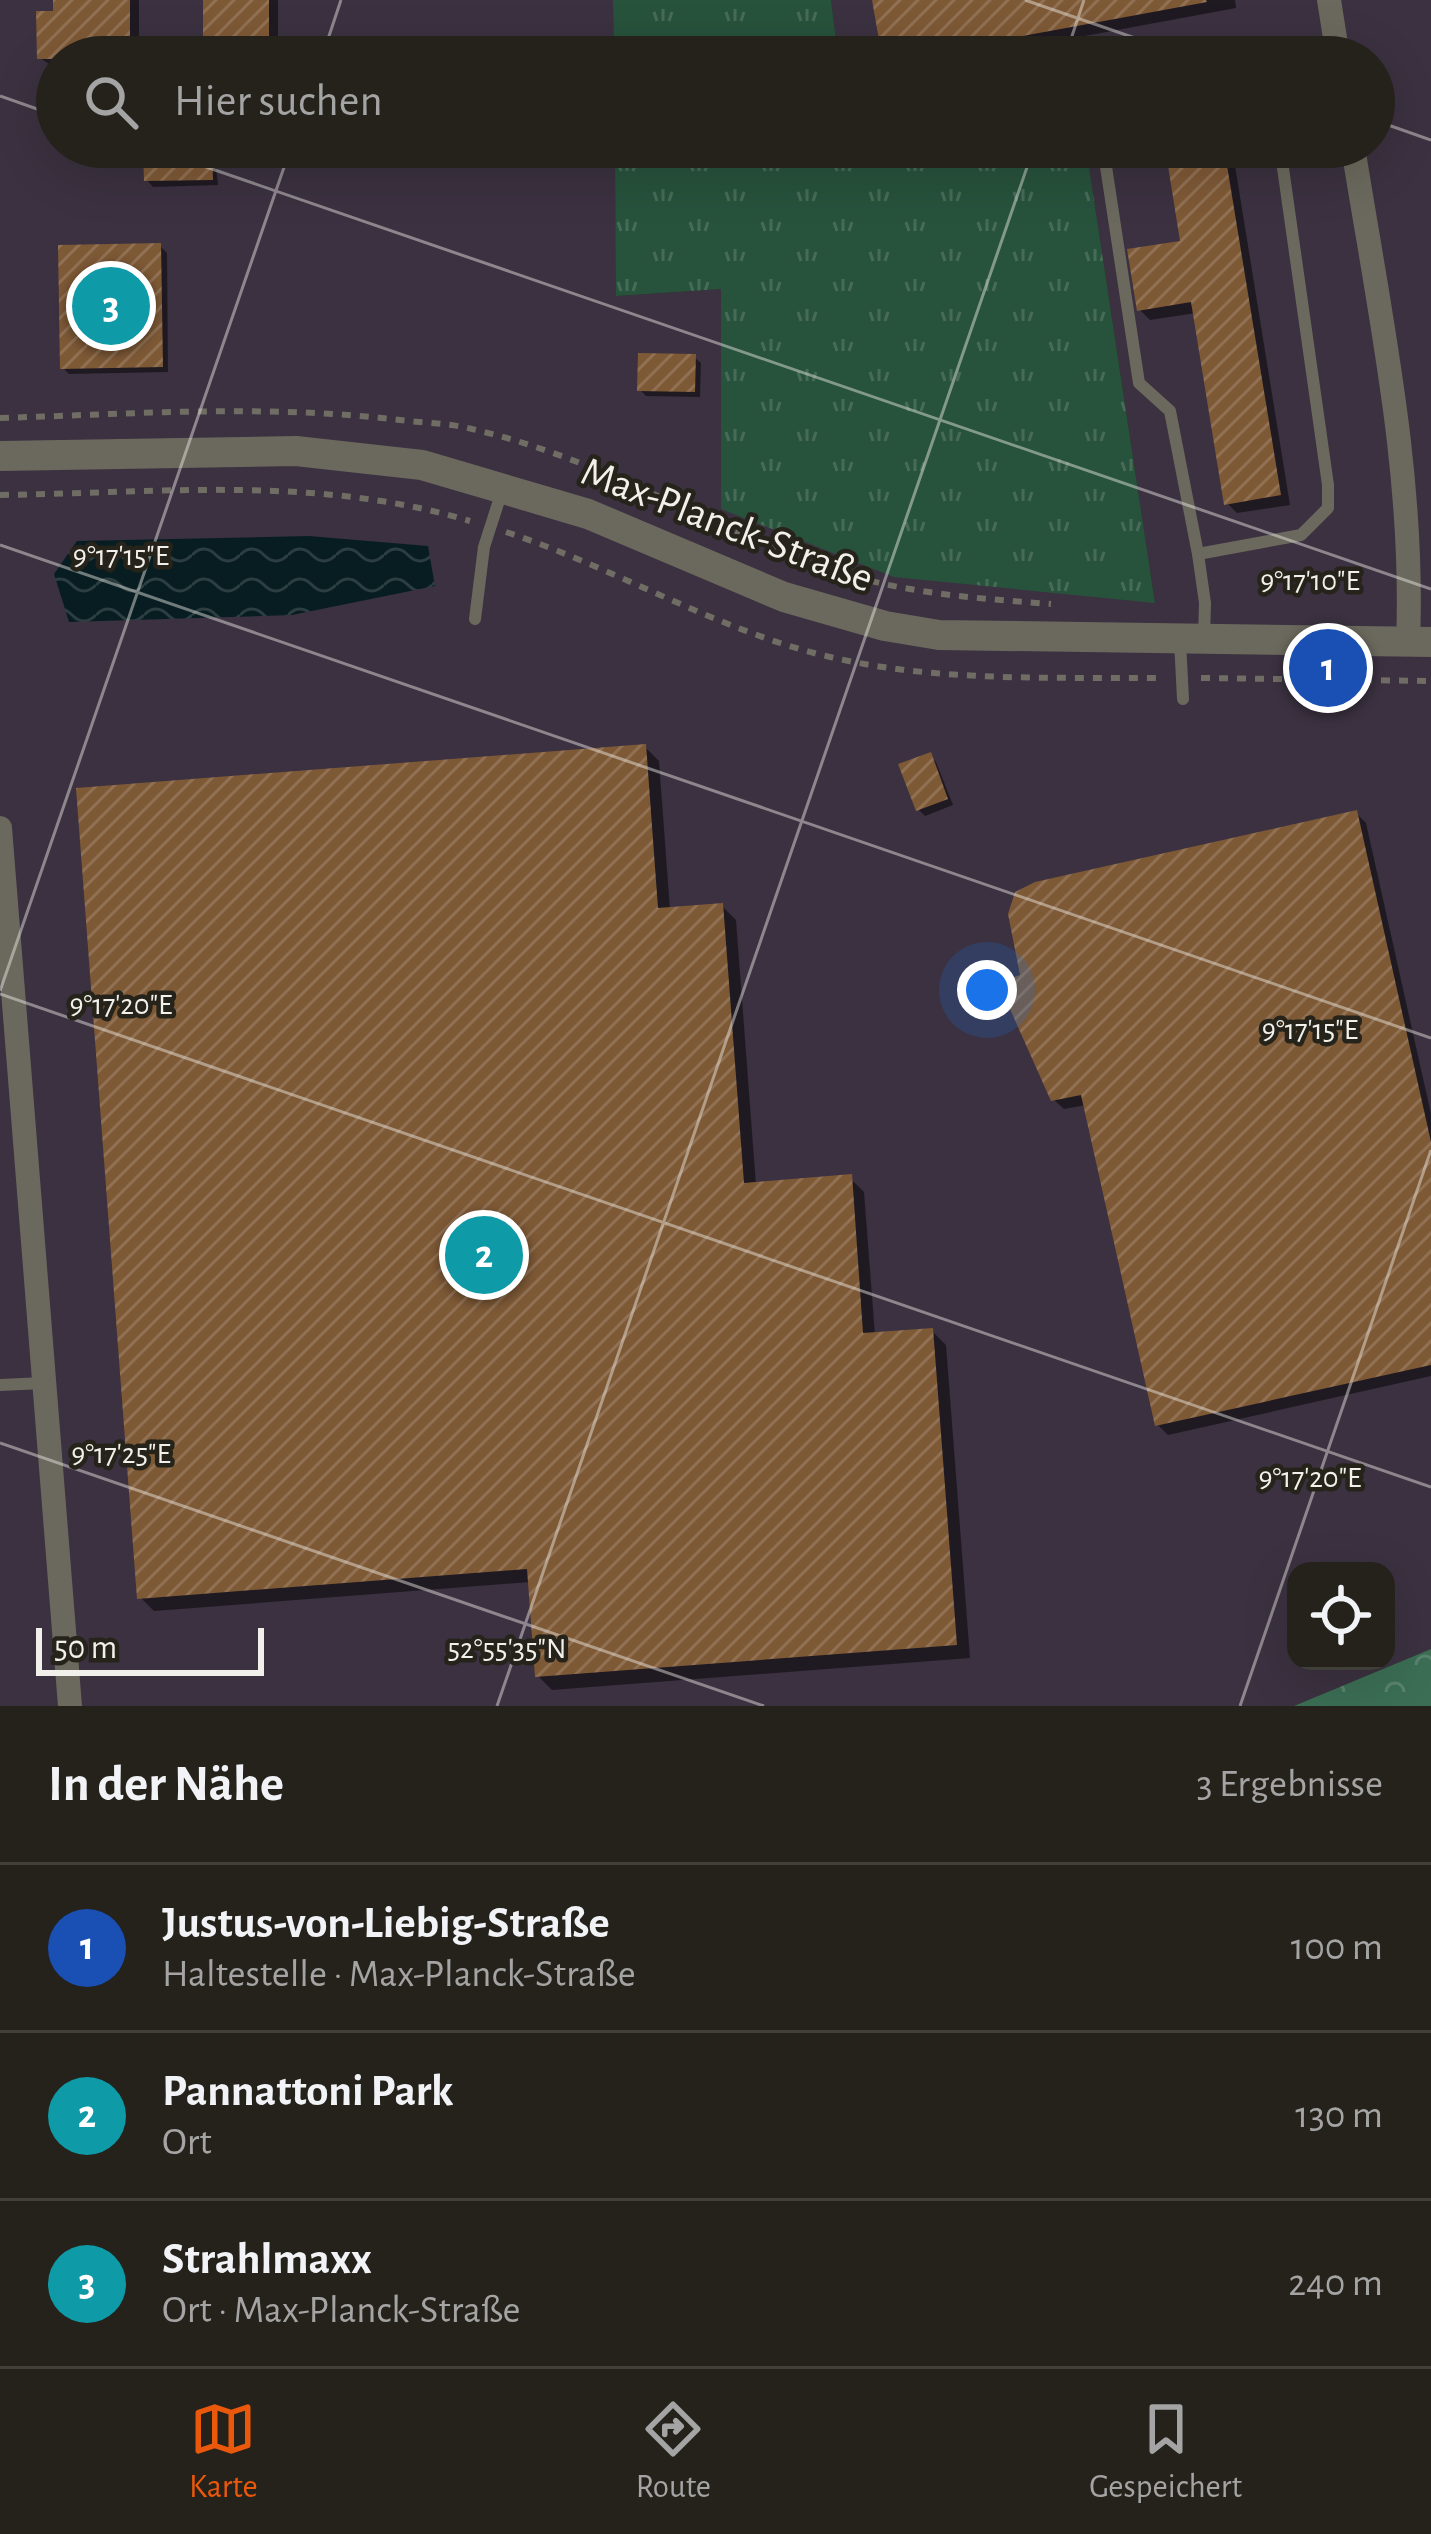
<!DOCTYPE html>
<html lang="de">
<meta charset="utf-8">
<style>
:root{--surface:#24221b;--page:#302f28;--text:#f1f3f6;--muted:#a3a4a3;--line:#413f3a;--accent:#ea580c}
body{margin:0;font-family:"Alegreya Sans",sans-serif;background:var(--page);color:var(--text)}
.controls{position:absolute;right:36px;bottom:36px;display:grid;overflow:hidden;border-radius:24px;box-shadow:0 12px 48px #0002}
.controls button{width:108px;height:108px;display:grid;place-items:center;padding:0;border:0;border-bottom:3px solid var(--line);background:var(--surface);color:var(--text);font:60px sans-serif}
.scale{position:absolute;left:36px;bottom:30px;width:228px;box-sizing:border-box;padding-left:12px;border:6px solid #f2f0ea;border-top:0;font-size:33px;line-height:42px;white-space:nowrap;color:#f2f0ea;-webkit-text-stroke:9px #26241a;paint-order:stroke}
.you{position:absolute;left:987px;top:990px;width:42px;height:42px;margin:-30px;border:9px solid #fff;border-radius:50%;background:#1a73e8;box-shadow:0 0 0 18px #1a73e833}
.badge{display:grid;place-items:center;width:78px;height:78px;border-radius:50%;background:var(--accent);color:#fff;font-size:39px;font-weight:700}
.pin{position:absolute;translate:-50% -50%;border:6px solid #fff;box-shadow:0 3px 12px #0006}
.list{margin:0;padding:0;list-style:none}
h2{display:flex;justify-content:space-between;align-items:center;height:156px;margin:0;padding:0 48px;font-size:51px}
h2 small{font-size:39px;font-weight:400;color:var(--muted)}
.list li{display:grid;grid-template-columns:78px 1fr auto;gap:36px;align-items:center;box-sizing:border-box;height:168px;padding:0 48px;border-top:3px solid var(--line)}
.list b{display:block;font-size:45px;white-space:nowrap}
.list p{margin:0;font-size:39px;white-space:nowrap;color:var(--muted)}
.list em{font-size:39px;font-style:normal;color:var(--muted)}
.icon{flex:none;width:66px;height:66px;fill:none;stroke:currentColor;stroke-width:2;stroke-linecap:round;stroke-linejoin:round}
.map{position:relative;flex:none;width:1431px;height:1706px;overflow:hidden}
.search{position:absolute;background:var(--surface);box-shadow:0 12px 48px #0002;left:36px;right:36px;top:36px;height:132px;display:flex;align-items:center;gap:30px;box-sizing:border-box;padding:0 42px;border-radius:66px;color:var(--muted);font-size:45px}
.sheet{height:660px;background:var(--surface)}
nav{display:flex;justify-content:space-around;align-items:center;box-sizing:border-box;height:168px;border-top:3px solid var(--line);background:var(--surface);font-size:33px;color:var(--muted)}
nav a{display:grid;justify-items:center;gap:6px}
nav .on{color:var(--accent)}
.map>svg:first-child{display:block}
.commercial{fill:#3b3140;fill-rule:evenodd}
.grass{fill:url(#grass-tufts)}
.forest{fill:url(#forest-crowns)}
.water{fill:url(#water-waves)}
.shadow{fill:#0007}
.building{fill:url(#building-hatch)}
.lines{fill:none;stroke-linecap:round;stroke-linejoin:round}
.path{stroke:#6f6d64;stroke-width:6;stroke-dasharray:9 9;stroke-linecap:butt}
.service{stroke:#6b685d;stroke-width:12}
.minor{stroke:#6b685d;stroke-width:24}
.tertiary{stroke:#6b685d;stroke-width:30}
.ticks{fill:none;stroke:#f2f0ea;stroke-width:3;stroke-opacity:0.45}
.labels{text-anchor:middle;stroke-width:9;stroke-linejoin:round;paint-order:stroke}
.street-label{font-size:42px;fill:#f2f0ea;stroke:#26241a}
.ticks-label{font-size:30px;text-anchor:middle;fill:#f2f0ea;stroke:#26241a;stroke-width:9;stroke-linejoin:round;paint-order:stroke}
</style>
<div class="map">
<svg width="1431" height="1706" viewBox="0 0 1431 1706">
<defs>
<pattern id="grass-tufts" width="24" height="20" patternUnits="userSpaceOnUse" patternTransform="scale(3)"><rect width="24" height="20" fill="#27523c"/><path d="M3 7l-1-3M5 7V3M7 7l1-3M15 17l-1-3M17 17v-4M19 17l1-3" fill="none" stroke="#476b58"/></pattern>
<pattern id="forest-crowns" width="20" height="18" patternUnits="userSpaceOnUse" patternTransform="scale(3)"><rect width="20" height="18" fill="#3b6e54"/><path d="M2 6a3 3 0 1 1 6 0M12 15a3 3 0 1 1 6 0" fill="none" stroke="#58836d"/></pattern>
<pattern id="water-waves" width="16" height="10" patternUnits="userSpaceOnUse" patternTransform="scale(3)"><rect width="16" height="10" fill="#081d21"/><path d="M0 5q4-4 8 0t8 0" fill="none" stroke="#2c3e41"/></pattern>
<pattern id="building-hatch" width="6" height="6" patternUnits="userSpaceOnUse" patternTransform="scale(3)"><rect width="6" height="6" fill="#7e5936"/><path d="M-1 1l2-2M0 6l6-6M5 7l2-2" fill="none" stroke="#917153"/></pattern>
</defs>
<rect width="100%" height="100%" fill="#302e24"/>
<!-- commercial -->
<path class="commercial" d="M0,0H613L614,57H57V147H615L617,296L721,289L1155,602L1086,147H1374V57H838L831,0H1431V1649L1294,1706H0ZM1296,1571H1386V1661H1296Z"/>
<!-- grass -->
<g class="grass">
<polygon points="613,0 831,0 838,57 614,57"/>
<polygon points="615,147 1086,147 1155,603 894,577 721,509 721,289 616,296"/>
</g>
<!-- forest -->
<polygon class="forest" points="1431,1649 1431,1706 1294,1706"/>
<!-- water -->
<polygon class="water" points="309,536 428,546 435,586 292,615 69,622 54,574 77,541"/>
<!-- shadow -->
<g class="shadow">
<polygon points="56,0 139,0 139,57 57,57 57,122 55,68 40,58 56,14"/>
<rect x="206" y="0" width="72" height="57"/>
<polygon points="875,0 1235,0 1236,8 971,57 885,57"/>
<polygon points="146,147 214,147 218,185 153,187 147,180"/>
<polygon points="1168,147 1232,147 1290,505 1237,513 1227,503 1196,313 1150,320 1140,310 1184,243"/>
<polygon points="160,246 167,253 168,372 69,374 63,368"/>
<polygon points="694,357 701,363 700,397 646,396 640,390"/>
<polygon points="645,747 659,761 670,910 722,906 736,920 756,1185 850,1178 864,1192 875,1335 932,1331 946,1345 970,1658 552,1690 538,1676 531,1582 154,1611 140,1597"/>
<polygon points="930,755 936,762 953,805 925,816 918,809"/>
<polygon points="1356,813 1366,823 1431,1114 1431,1376 1168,1435 1158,1425 1086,1105 1064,1109 1053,1099 1023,977"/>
</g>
<!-- building -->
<g class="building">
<polygon points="53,0 130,0 130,57 57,57 57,121 52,121 52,59 37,59 36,11 53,11"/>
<rect x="203" y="0" width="66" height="57"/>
<polygon points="872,0 1206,0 1207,2 910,57 882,57"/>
<polygon points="143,147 212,147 213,180 144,181"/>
<polygon points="1165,147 1224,147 1281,495 1224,505 1191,302 1137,311 1127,249 1180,241"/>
<polygon points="161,243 163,367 60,369 58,245"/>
<polygon points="638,353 696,354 695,392 637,391"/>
<polygon points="646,744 658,908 723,903 744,1183 852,1174 863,1333 933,1328 957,1645 535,1677 527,1569 137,1599 76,788"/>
<polygon points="931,752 948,799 916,811 898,764"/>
<polygon points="1357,810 1431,1142 1431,1365 1155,1426 1081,1095 1051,1101 998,982 1020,975 1008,914 1015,892 1035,882"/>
</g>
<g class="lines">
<!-- path -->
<g class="path">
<path d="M0,418C133,414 267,404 400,420C424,423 449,423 472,429C594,457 703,522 819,565C893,593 973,598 1051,604"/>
<path d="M0,495C158,493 317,475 470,521"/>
<path d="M506,532C600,563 686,612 780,643C904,684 1034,677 1163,678"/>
<polyline points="1201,678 1431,681"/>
</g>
<!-- service -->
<g class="service">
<polyline points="1103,147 1139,383 1170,411 1198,554"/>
<polyline points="475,619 484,547 503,488"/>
<polyline points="1204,639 1205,603 1198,554 1301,535 1328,508 1328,485 1280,147"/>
<polyline points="1180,641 1183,699"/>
<polyline points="0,1385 44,1383"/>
</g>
<!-- minor -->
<g class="minor">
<polyline points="1329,0 1338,57"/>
<path d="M1353,147C1379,311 1415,476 1408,642"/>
<polyline points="0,828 70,1706"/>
</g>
<!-- tertiary -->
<polyline class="tertiary" points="0,456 296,451 422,465 588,514 784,597 885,626 939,635 1431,642"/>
</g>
<!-- ticks -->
<path class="ticks" d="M1025,0L1190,57M322,57L341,0M1065,57L1084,0M0,96L57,116M1374,120L1431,140M148,147L1431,589M0,545L1431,1038M0,991L291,147M0,994L1431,1487M0,1443L764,1706M497,1706L1034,147M1240,1706L1431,1150"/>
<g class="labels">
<!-- street labels -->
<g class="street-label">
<text transform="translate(728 523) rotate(21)" y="15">Max-Planck-Straße</text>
</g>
</g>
<g class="ticks-label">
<text x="121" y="565">9°17'15"E</text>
<text x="1310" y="590">9°17'10"E</text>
<text x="121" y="1014">9°17'20"E</text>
<text x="1310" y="1039">9°17'15"E</text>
<text x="121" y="1463">9°17'25"E</text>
<text x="1310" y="1487">9°17'20"E</text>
<text x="507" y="1658">52°55'35"N</text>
</g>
</svg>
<div class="controls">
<button><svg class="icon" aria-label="locate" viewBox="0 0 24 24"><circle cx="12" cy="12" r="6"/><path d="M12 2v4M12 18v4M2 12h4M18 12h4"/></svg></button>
</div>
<div class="scale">50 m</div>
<div class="you"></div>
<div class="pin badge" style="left:1328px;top:668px;background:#1a4fb4">1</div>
<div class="pin badge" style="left:484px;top:1255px;background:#0f9aa8">2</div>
<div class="pin badge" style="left:111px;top:306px;background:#0f9aa8">3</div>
<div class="search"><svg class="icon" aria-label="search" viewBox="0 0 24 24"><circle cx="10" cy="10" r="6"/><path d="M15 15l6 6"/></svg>Hier suchen</div>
</div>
<section class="sheet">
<h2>In der Nähe<small>3 Ergebnisse</small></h2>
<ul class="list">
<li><span class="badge" style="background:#1a4fb4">1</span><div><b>Justus-von-Liebig-Straße</b><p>Haltestelle · Max-Planck-Straße</p></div><em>100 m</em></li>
<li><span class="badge" style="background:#0f9aa8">2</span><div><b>Pannattoni Park</b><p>Ort</p></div><em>130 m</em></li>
<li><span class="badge" style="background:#0f9aa8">3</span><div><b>Strahlmaxx</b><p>Ort · Max-Planck-Straße</p></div><em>240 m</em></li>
</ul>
</section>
<nav>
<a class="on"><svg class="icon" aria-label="map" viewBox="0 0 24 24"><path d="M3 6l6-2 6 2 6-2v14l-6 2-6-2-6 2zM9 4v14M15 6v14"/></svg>Karte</a>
<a><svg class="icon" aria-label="directions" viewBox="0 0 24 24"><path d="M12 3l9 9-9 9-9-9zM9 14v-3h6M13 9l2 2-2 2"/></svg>Route</a>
<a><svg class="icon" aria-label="saved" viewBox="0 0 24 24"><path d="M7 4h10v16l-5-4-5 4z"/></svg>Gespeichert</a>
</nav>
